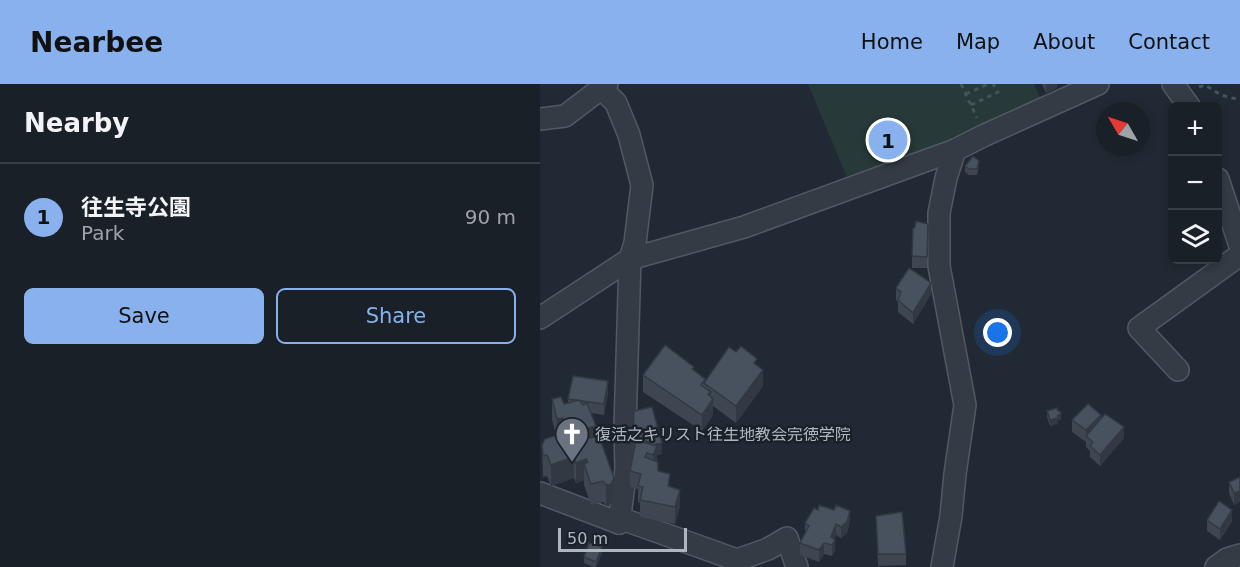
<!DOCTYPE html>
<meta charset="utf-8">
<style>
:root{--surface:#192027;--page:#22282f;--text:#f1f3f6;--muted:#9fa3a7;--line:#373e44;--accent:#88b1ed}
body{margin:0;font-family:"DejaVu Sans","Noto Sans JP",sans-serif;background:var(--page);color:var(--text)}
.controls{position:absolute;right:18px;top:18px;display:grid;overflow:hidden;border-radius:9px;box-shadow:0 3px 9px #0003}
.controls button{width:54px;height:54px;display:grid;place-items:center;padding:0;border:0;border-bottom:2px solid var(--line);background:var(--surface);color:var(--text);font:30px sans-serif}
.compass{position:absolute;left:556px;top:18px;width:54px;height:54px;border-radius:50%;background:var(--surface);box-shadow:0 3px 9px #0003;rotate:309deg}
.scale{position:absolute;left:18px;bottom:15px;width:129px;box-sizing:border-box;padding-left:6px;border:3px solid #afb6c2;border-top:0;font-size:16px;line-height:21px;white-space:nowrap;color:#afb6c2;-webkit-text-stroke:4px #1a2129;paint-order:stroke}
.you{position:absolute;left:458px;top:249px;width:21px;height:21px;margin:-15px;border:4px solid #fff;border-radius:50%;background:#1a73e8;box-shadow:0 0 0 9px #1a73e833}
.badge{display:grid;place-items:center;width:39px;height:39px;border-radius:50%;background:var(--accent);color:#111;font-size:20px;font-weight:700}
.pin{position:absolute;translate:-50% -50%;border:3px solid #fff;box-shadow:0 2px 6px #0006}
.list{margin:0;padding:0;list-style:none}
h2{display:flex;justify-content:space-between;align-items:center;height:78px;margin:0;padding:0 24px;font-size:26px}
h2 small{font-size:20px;font-weight:400;color:var(--muted)}
.list li{display:grid;grid-template-columns:39px 1fr auto;gap:18px;align-items:center;box-sizing:border-box;height:108px;padding:0 24px;border-top:2px solid var(--line)}
.list b{display:block;font-size:22px;white-space:nowrap}
.list p{margin:0;font-size:20px;white-space:nowrap;color:var(--muted)}
.list em{font-size:20px;font-style:normal;color:var(--muted)}
.actions{display:flex;gap:12px;padding:18px 24px}
.actions a{flex:1;padding:14px 0;border:2px solid var(--accent);border-radius:9px;text-align:center;font-size:21px;color:var(--accent)}
.actions .main{background:var(--accent);color:#111}
.icon{flex:none;width:33px;height:33px;fill:none;stroke:currentColor;stroke-width:2;stroke-linecap:round;stroke-linejoin:round}
.map{position:relative;flex:none;width:700px;height:483px;overflow:hidden}
header{display:flex;align-items:center;gap:36px;box-sizing:border-box;height:84px;padding:0 30px;background:var(--accent);color:#111}
header strong{font-size:28px}
nav{display:flex;gap:33px;margin-inline-start:auto;font-size:21px}
main{display:flex}
aside{flex:1;background:var(--surface)}
.map>svg:first-child{display:block}
.green{fill:#273939}
.lines{fill:none;stroke-linecap:round;stroke-linejoin:round}
.minor-casing{stroke:#525963;stroke-width:24}
.path{stroke:#445557;stroke-width:3;stroke-dasharray:4.5 4.5;stroke-linecap:butt}
.minor{stroke:#343b45;stroke-width:21}
.wall{fill:#3e4651}
.shaded-wall{fill:#323942}
.building{fill:#48515e;stroke:#323942;stroke-width:1.5}
.labels{text-anchor:middle;stroke-width:5;stroke-linejoin:round;paint-order:stroke}
.poi-label{font-size:16px;fill:#afb6c2;stroke:#1a2129;text-anchor:start}
</style>
<header>
<strong>Nearbee</strong>
<nav><a>Home</a><a>Map</a><a>About</a><a>Contact</a></nav>
</header>
<main>
<aside>
<h2>Nearby<small></small></h2>
<ul class="list">
<li><span class="badge">1</span><div><b>往生寺公園</b><p>Park</p></div><em>90 m</em></li>
</ul>
<div class="actions"><a class="main">Save</a><a>Share</a></div>
</aside>
<div class="map">
<svg width="700" height="483" viewBox="0 0 700 483">
<rect width="100%" height="100%" fill="#212a34"/>
<!-- green -->
<polygon class="green" points="268,0 494,0 501,15 309,98"/>
<g class="lines">
<!-- minor casing -->
<g class="minor-casing">
<g id="minor">
<polyline points="60,0 62,5 76,19 89,51 102,101 95,159 90,175 85,343 86,385 79,439"/>
<polyline points="633,0 649,22"/>
<polyline points="0,35 25,32 67,0"/>
<polyline points="678,95 700,162"/>
<polyline points="0,234 90,175 204,143 415,66 445,51 558,0"/>
<polyline points="638,286 599,244 700,171"/>
<polyline points="0,409 79,439 85,436 197,476 228,465 247,454 257,483"/>
<polyline points="402,483 411,432 415,390 425,321 399,182 399,129 406,94 415,66"/>
<polyline points="676,483 687,475 700,471"/>
</g>
</g>
<!-- path -->
<g class="path">
<polyline points="421,0 437,34"/>
<polyline points="659,3 665,1 681,11 700,16"/>
<polyline points="426,10 448,0"/>
<polyline points="431,21 458,8 453,0"/>
</g>
<!-- minor -->
<use href="#minor" class="minor"/>
</g>
<!-- wall -->
<g class="wall">
<polygon points="502,0 517,0 517,4 506,9"/>
<polygon points="425,82 439,82 437,91 429,91 425,88"/>
<polygon points="388,140 387,184 372,184 372,172"/>
<polygon points="356,204 391,210 373,240 358,228 358,218 356,216"/>
<polygon points="196,268 217,282 223,302 196,339 173,322 173,331 162,347 103,308 103,291 154,287 165,297"/>
<polygon points="68,309 64,331 51,329 56,353 74,415 71,420 66,421 63,418 51,421 44,401 44,396 36,399 34,394 11,402 7,392 3,393 2,361 16,352 12,335 12,315 24,320 28,319 28,315"/>
<polygon points="94,327 122,370 117,371 118,387 130,402 140,422 135,440 100,433 100,419 98,418 98,405 90,403 90,387 94,368 93,356"/>
<polygon points="507,327 521,336 518,336 518,340 510,342 507,333"/>
<polygon points="561,335 584,354 560,382 550,373 550,367 546,363 546,358 532,348 532,336"/>
<polygon points="700,393 700,418 694,421 689,409 689,398"/>
<polygon points="278,426 310,438 307,449 301,454 296,451 294,456 295,467 292,472 284,470 279,478 260,471 260,459 265,450 265,439"/>
<polygon points="336,432 366,470 366,481 338,482"/>
<polygon points="667,436 692,437 680,456 667,447"/>
<polygon points="62,469 56,483 53,483 44,479 44,473"/>
</g>
<!-- shaded-wall -->
<g class="shaded-wall">
<polygon points="506,0 517,0 517,4 506,9"/>
<polygon points="391,199 391,210 373,240 373,229"/>
<polygon points="223,286 223,302 196,339 196,322"/>
<polygon points="68,297 68,309 64,331 64,320"/>
<polygon points="171,308 171,317 173,315 173,331 162,347 162,331 168,310"/>
<polygon points="521,330 521,336 518,336 518,340 510,342 510,336"/>
<polygon points="561,331 561,342 546,352 546,346"/>
<polygon points="23,334 23,354 17,356 17,335"/>
<polygon points="31,340 31,361 25,362 25,341"/>
<polygon points="56,342 56,362 42,367 42,346"/>
<polygon points="584,343 584,354 560,382 560,371"/>
<polygon points="122,359 122,370 117,371 117,378 113,387 113,371 110,362"/>
<polygon points="34,373 34,394 11,402 11,381"/>
<polygon points="46,375 46,386 44,380 44,396 36,399 36,379"/>
<polygon points="74,394 74,415 71,420 66,421 66,401"/>
<polygon points="140,406 140,422 135,440 135,423"/>
<polygon points="700,407 700,418 694,421 694,409"/>
<polygon points="692,426 692,437 680,456 680,445"/>
<polygon points="310,427 310,438 307,449 301,454 301,443"/>
<polygon points="296,440 296,451 292,461 291,453"/>
<polygon points="295,456 295,467 292,472 292,461"/>
<polygon points="284,459 284,470 279,478 279,466"/>
<polygon points="62,463 62,469 56,483 56,478"/>
</g>
<!-- building -->
<g class="building">
<polygon points="433,72 439,77 437,85 429,85 425,82"/>
<polygon points="376,137 388,140 387,173 372,172 373,145 375,143"/>
<polygon points="369,184 391,199 373,229 358,216 361,208 356,204"/>
<polygon points="125,261 154,283 152,285 165,295 161,301 171,308 168,310 173,315 162,331 103,291"/>
<polygon points="201,262 217,275 214,279 223,286 196,322 164,299 189,263 196,268"/>
<polygon points="33,292 68,297 64,320 28,315"/>
<polygon points="21,313 24,320 39,316 43,321 47,319 56,342 42,346 45,355 59,352 74,394 71,400 66,401 63,397 51,400 44,380 48,378 46,375 36,379 34,373 11,381 7,371 3,372 2,361 5,355 34,346 31,340 25,341 23,334 17,335 12,315"/>
<polygon points="548,320 561,331 546,346 532,336"/>
<polygon points="112,323 122,359 113,361 109,360 109,358 96,356 93,356 94,327"/>
<polygon points="517,324 518,327 520,327 521,330 518,331 518,334 510,336 507,327"/>
<polygon points="565,330 584,343 560,371 550,362 553,358 546,352"/>
<polygon points="96,356 117,362 113,371 107,369 105,373 118,378 118,387 130,390 128,402 140,406 135,423 100,416 103,403 98,402 101,390 90,387"/>
<polygon points="700,393 700,407 694,409 689,398"/>
<polygon points="679,417 692,426 680,445 667,436"/>
<polygon points="279,421 294,426 296,421 310,427 307,438 301,443 296,440 291,453 295,456 292,461 284,459 279,466 260,459 269,442 265,439 274,424 278,426"/>
<polygon points="362,428 366,470 338,470 336,432"/>
<polygon points="49,459 62,463 56,478 44,473"/>
</g>
<!-- icons -->
<defs>
<g id="church-pin" transform="scale(1.725)"><path d="M0 17L-7.5 6A9.5 9.5 0 1 1 7.5 6Z" fill="#6b7280" stroke="#1a2129"/><path d="M-1.2-6h2.4v3.5h3.3v2.4h-3.3V6h-2.4V-.1h-3.3v-2.4h3.3Z" fill="#fff"/></g>
</defs>
<g fill-rule="evenodd">
<use href="#church-pin" x="32" y="350"/>
</g>
<g class="labels">
<!-- poi labels -->
<g class="poi-label">
<text x="55" y="356">復活之キリスト往生地教会完徳学院</text>
</g>
</g>
</svg>
<div class="controls">
<button>+</button>
<button>−</button>
<button><svg class="icon" aria-label="layers" viewBox="0 0 24 24"><path d="M12 4l9 5-9 5-9-5zM3 14l9 5 9-5"/></svg></button>
</div>
<svg class="compass" viewBox="-18 -18 36 36"><path d="M0-13l5 13h-10z" fill="#e53935"/><path d="M0 13l5-13h-10z" fill="#9fa3a7"/></svg>
<div class="scale">50 m</div>
<div class="you"></div>
<div class="pin badge" style="left:348px;top:56px">1</div>
</div>
</main>
